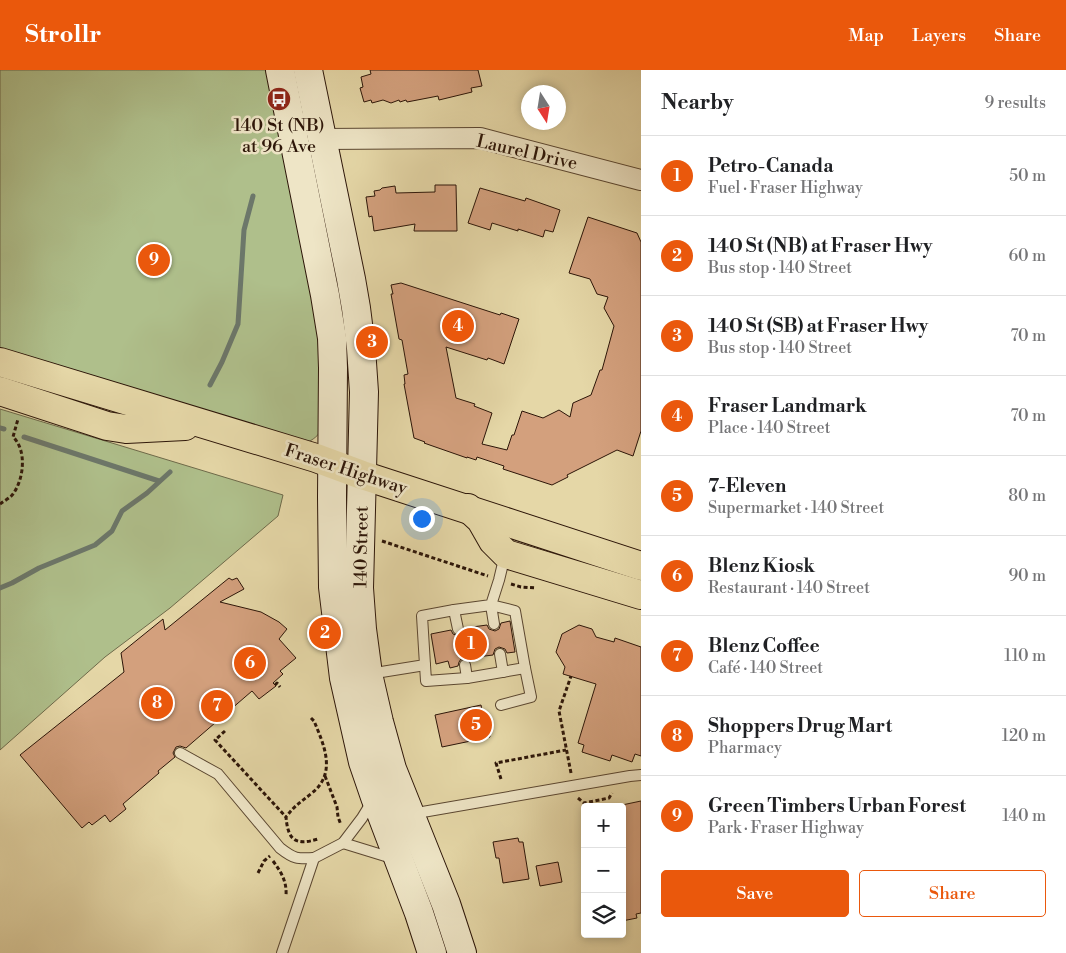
<!DOCTYPE html>
<meta charset="utf-8">
<style>
:root{--surface:#fff;--page:#f2f2f2;--text:#202124;--muted:#757577;--line:#e0e0e0;--accent:#ea580c}
body{margin:0;font-family:"Libre Bodoni",serif;background:var(--page);color:var(--text)}
.controls{position:absolute;right:15px;bottom:15px;display:grid;overflow:hidden;border-radius:5px;box-shadow:0 2px 8px #0003}
.controls button{width:45px;height:45px;display:grid;place-items:center;padding:0;border:0;border-bottom:1px solid var(--line);background:var(--surface);color:var(--text);font:25px sans-serif}
.compass{position:absolute;left:521px;top:15px;width:45px;height:45px;border-radius:50%;background:var(--surface);box-shadow:0 2px 8px #0003;rotate:168deg}
.you{position:absolute;left:421px;top:448px;width:18px;height:18px;margin:-12px;border:4px solid #fff;border-radius:50%;background:#1a73e8;box-shadow:0 0 0 8px #1a73e833}
.badge{display:grid;place-items:center;width:32px;height:32px;border-radius:50%;background:var(--accent);color:#fff;font-size:16px;font-weight:700}
.pin{position:absolute;translate:-50% -50%;border:2px solid #fff;box-shadow:0 1px 5px #0006}
.list{margin:0;padding:0;list-style:none}
h2{display:flex;justify-content:space-between;align-items:center;height:65px;margin:0;padding:0 20px;font-size:21px}
h2 small{font-size:16px;font-weight:400;color:var(--muted)}
.list li{display:grid;grid-template-columns:32px 1fr auto;gap:15px;align-items:center;box-sizing:border-box;height:80px;padding:0 20px;border-top:1px solid var(--line)}
.list b{display:block;font-size:19px;white-space:nowrap}
.list p{margin:0;font-size:16px;white-space:nowrap;color:var(--muted)}
.list em{font-size:16px;font-style:normal;color:var(--muted)}
.actions{display:flex;gap:10px;padding:15px 20px}
.actions a{flex:1;padding:11px 0;border:1px solid var(--accent);border-radius:5px;text-align:center;font-size:18px;color:var(--accent)}
.actions .main{background:var(--accent);color:#fff}
.icon{flex:none;width:28px;height:28px;fill:none;stroke:currentColor;stroke-width:2;stroke-linecap:round;stroke-linejoin:round}
.map{position:relative;flex:none;width:641px;height:883px;overflow:hidden}
header{display:flex;align-items:center;gap:30px;box-sizing:border-box;height:70px;padding:0 25px;background:var(--accent);color:#fff}
header strong{font-size:24px}
nav{display:flex;gap:28px;margin-inline-start:auto;font-size:18px}
main{display:flex}
aside{flex:1;background:var(--surface)}
.map>svg:first-child{display:block}
.green{fill:#afbf8b;stroke:#6e6a4a}
.lines{fill:none;stroke-linecap:round;stroke-linejoin:round}
.stream{stroke:#6c776a;stroke-width:5}
.building{fill:#d3a07d;stroke:#2c1508}
.lane-casing{stroke:#5a4630;stroke-width:12}
.street-casing{stroke:#5a4630;stroke-width:22}
.secondary-casing{stroke:#2c1508;stroke-width:30}
.primary-casing{stroke:#2c1508;stroke-width:30}
.path{stroke:#2c1508;stroke-width:3;stroke-dasharray:4 2.5;stroke-linecap:butt}
.lane{stroke:#eee5c6;stroke-width:10}
.street{stroke:#eee5c6;stroke-width:20}
.secondary{stroke:#eee5c6;stroke-width:28}
.primary{stroke:#e5d7a7;stroke-width:28}
.labels{text-anchor:middle;stroke-width:5;stroke-linejoin:round;paint-order:stroke}
.poi-label{font-size:18px;fill:#2c1508;stroke:#eee5c6}
.street-label{font-size:18px;fill:#2c1508;stroke:#eee5c6}
</style>
<header>
<strong>Strollr</strong>
<nav><a>Map</a><a>Layers</a><a>Share</a></nav>
</header>
<main>
<div class="map">
<svg width="641" height="883" viewBox="0 0 641 883">
<rect width="100%" height="100%" fill="#e5d7a7"/>
<filter id="stains"><feTurbulence type="fractalNoise" baseFrequency=".004" numOctaves="4"/><feColorMatrix values="0 0 0 0 .2 0 0 0 0 .09 0 0 0 0 .02 0 0 0 .5 -.17"/></filter>
<radialGradient id="worn" r=".72"><stop offset=".6" stop-color="#630" stop-opacity="0"/><stop offset="1" stop-color="#630" stop-opacity=".3"/></radialGradient>
<!-- green -->
<g class="green">
<path d="M0,0H269L321,268V361C316,368 311,371 303,374L0,282Z"/>
<polygon points="0,339 283,425 278,446 170,538 105,587 0,680"/>
</g>
<g class="lines">
<!-- stream -->
<g class="stream">
<polyline points="210,315 222,292 238,254 244,160 253,126"/>
<polyline points="0,358 4,359"/>
<polyline points="24,367 159,411"/>
<polyline points="0,518 12,513 39,498 95,475 112,461 122,441 147,423 170,402"/>
</g>
</g>
<!-- building -->
<g class="building">
<polygon points="370,0 478,0 482,16 471,18 472,22 439,30 438,26 407,32 406,30 400,32 399,30 391,33 383,30 372,33 371,30 364,32 360,18 363,17 361,7 371,4"/>
<polygon points="435,115 456,115 457,161 414,161 415,154 374,161 372,146 369,147 366,127 375,126 374,121 380,120 382,118 395,116 396,123 435,122"/>
<polygon points="480,118 525,131 526,128 560,140 553,162 545,160 543,167 518,159 518,161 492,153 490,160 468,153"/>
<polygon points="588,147 637,163 641,172 641,361 633,386 617,380 567,405 568,407 552,415 503,399 504,396 477,387 476,390 467,387 467,388 424,373 425,372 414,368 404,314 405,314 404,305 408,304 402,270 399,269 391,224 393,224 391,215 401,213 500,245 501,243 519,249 504,294 488,288 487,290 446,277 456,328 475,334 474,336 492,343 482,374 507,380 512,365 514,365 522,341 543,348 559,340 570,347 573,333 591,325 600,300 602,300 614,256 604,238 608,227 597,224 590,209 569,203"/>
<polygon points="229,508 232,510 237,508 244,519 220,532 261,542 279,552 287,559 279,569 296,588 280,601 283,604 273,613 276,616 259,629 252,621 186,678 180,676 176,677 173,683 175,687 158,701 159,703 123,734 126,739 110,752 105,745 92,755 89,752 82,758 20,685 124,602 121,583 163,549 165,560"/>
<polygon points="510,551 515,582 507,583 505,579 499,577 495,579 493,585 461,589 459,592 458,596 450,598 448,591 436,594 431,564 451,560 453,564 459,566 463,564 465,558 487,555 489,559 495,561 499,559 501,553"/>
<polygon points="579,555 592,559 596,567 614,572 615,568 641,577 641,686 635,684 632,692 612,685 610,691 582,682 584,675 578,673 596,614 563,604 565,597 556,582 562,564"/>
<polygon points="481,635 485,654 488,654 490,667 442,677 435,645"/>
<polygon points="641,731 641,843 636,844 637,848 622,851 622,735"/>
<polygon points="518,768 519,772 523,772 529,809 503,813 499,788 496,788 493,772"/>
<polygon points="558,792 562,812 540,816 536,796"/>
</g>
<g class="lines">
<!-- lane casing -->
<g class="lane-casing">
<g id="lane">
<polyline points="454,540 458,559"/>
<polyline points="500,584 503,602"/>
<polyline points="425,595 426,611 467,608 525,598 515,541 491,535 494,554"/>
<polyline points="465,595 467,608"/>
<polyline points="369,604 425,595 422,546 454,540 491,535 499,510 505,485"/>
<polyline points="501,635 531,627 525,598"/>
<path d="M180,683L218,704L280,778C294,789 297,789 314,788"/>
<polyline points="411,744 630,706 641,705"/>
<polyline points="343,773 395,789"/>
<polyline points="282,883 314,788 343,773 362,748 373,730"/>
</g>
</g>
<!-- street casing -->
<g class="street-casing">
<polyline id="street" points="322,69 480,68 641,110"/>
</g>
<!-- secondary casing -->
<g class="secondary-casing">
<g id="secondary">
<polyline points="280,0 325,225 332,268 333,298 332,427 333,517 344,608 363,692 375,727 419,843 432,883"/>
<polyline points="308,0 351,209 356,238 361,278 364,322 359,518 362,559 368,604 379,652 392,699 446,834 462,883"/>
</g>
</g>
<!-- primary casing -->
<g class="primary-casing">
<g id="primary">
<polyline points="0,292 316,388 362,405 641,496"/>
<polyline points="0,321 107,356 126,359 185,356"/>
<polyline points="468,438 481,450 493,471 506,484 641,525"/>
</g>
</g>
<!-- path -->
<g class="path">
<path d="M0,434C4,431 10,428 13,424C24,409 27,380 13,367L18,349"/>
<polyline points="382,471 488,506"/>
<polyline points="511,514 521,517 536,518"/>
<polyline points="275,615 277,613 280,617"/>
<path d="M311,648L314,651C324,675 337,703 312,723C301,732 295,735 286,747C288,770 295,776 318,769"/>
<polyline points="225,661 215,670 286,747"/>
<polyline points="571,703 559,641 571,606"/>
<polyline points="325,706 337,737 338,747 341,755"/>
<polyline points="501,709 496,693 566,680"/>
<polyline points="578,728 584,733 609,728 612,723"/>
<path d="M273,791C281,802 287,811 286,826"/>
<polyline points="258,803 264,791 270,786"/>
</g>
<!-- lane -->
<use href="#lane" class="lane"/>
<!-- street -->
<use href="#street" class="street"/>
<!-- secondary -->
<use href="#secondary" class="secondary"/>
<!-- primary -->
<use href="#primary" class="primary"/>
</g>
<!-- icons -->
<defs>
<g id="bus-disc" transform="scale(1.25)"><circle r="9.5" fill="#8f2418" stroke="#eee5c6"/><path d="M-5-6H5V4H4V6H2V4H-2V6H-4V4H-5ZM-3.5-4V0h7V-4ZM-3.5 1.2v1.5H-2V1.2ZM2 1.2v1.5H3.5V1.2Z" fill="#fff"/></g>
</defs>
<g fill-rule="evenodd">
<use href="#bus-disc" x="279" y="29"/>
</g>
<g class="labels">
<!-- poi labels -->
<g class="poi-label">
<text x="279" y="61">140 St (NB)<tspan x="279" dy="21">at 96 Ave</tspan></text>
</g>
<!-- street labels -->
<g class="street-label">
<text transform="translate(527 82) rotate(13)" y="6">Laurel Drive</text>
<text transform="translate(346 399) rotate(18)" y="6">Fraser Highway</text>
<text transform="translate(361 477) rotate(-89)" y="6">140 Street</text>
</g>
</g>
<rect width="100%" height="100%" filter="url(#stains)"/>
<rect width="100%" height="100%" fill="url(#worn)"/>
</svg>
<div class="controls">
<button>+</button>
<button>−</button>
<button><svg class="icon" aria-label="layers" viewBox="0 0 24 24"><path d="M12 4l9 5-9 5-9-5zM3 14l9 5 9-5"/></svg></button>
</div>
<svg class="compass" viewBox="-18 -18 36 36"><path d="M0-13l5 13h-10z" fill="#e53935"/><path d="M0 13l5-13h-10z" fill="#757577"/></svg>
<div class="you"></div>
<div class="pin badge" style="left:471px;top:574px">1</div>
<div class="pin badge" style="left:325px;top:563px">2</div>
<div class="pin badge" style="left:372px;top:272px">3</div>
<div class="pin badge" style="left:458px;top:256px">4</div>
<div class="pin badge" style="left:476px;top:655px">5</div>
<div class="pin badge" style="left:250px;top:593px">6</div>
<div class="pin badge" style="left:217px;top:636px">7</div>
<div class="pin badge" style="left:157px;top:633px">8</div>
<div class="pin badge" style="left:154px;top:190px">9</div>
</div>
<aside>
<h2>Nearby<small>9 results</small></h2>
<ul class="list">
<li><span class="badge">1</span><div><b>Petro-Canada</b><p>Fuel · Fraser Highway</p></div><em>50 m</em></li>
<li><span class="badge">2</span><div><b>140 St (NB) at Fraser Hwy</b><p>Bus stop · 140 Street</p></div><em>60 m</em></li>
<li><span class="badge">3</span><div><b>140 St (SB) at Fraser Hwy</b><p>Bus stop · 140 Street</p></div><em>70 m</em></li>
<li><span class="badge">4</span><div><b>Fraser Landmark</b><p>Place · 140 Street</p></div><em>70 m</em></li>
<li><span class="badge">5</span><div><b>7-Eleven</b><p>Supermarket · 140 Street</p></div><em>80 m</em></li>
<li><span class="badge">6</span><div><b>Blenz Kiosk</b><p>Restaurant · 140 Street</p></div><em>90 m</em></li>
<li><span class="badge">7</span><div><b>Blenz Coffee</b><p>Café · 140 Street</p></div><em>110 m</em></li>
<li><span class="badge">8</span><div><b>Shoppers Drug Mart</b><p>Pharmacy</p></div><em>120 m</em></li>
<li><span class="badge">9</span><div><b>Green Timbers Urban Forest</b><p>Park · Fraser Highway</p></div><em>140 m</em></li>
</ul>
<div class="actions"><a class="main">Save</a><a>Share</a></div>
</aside>
</main>
